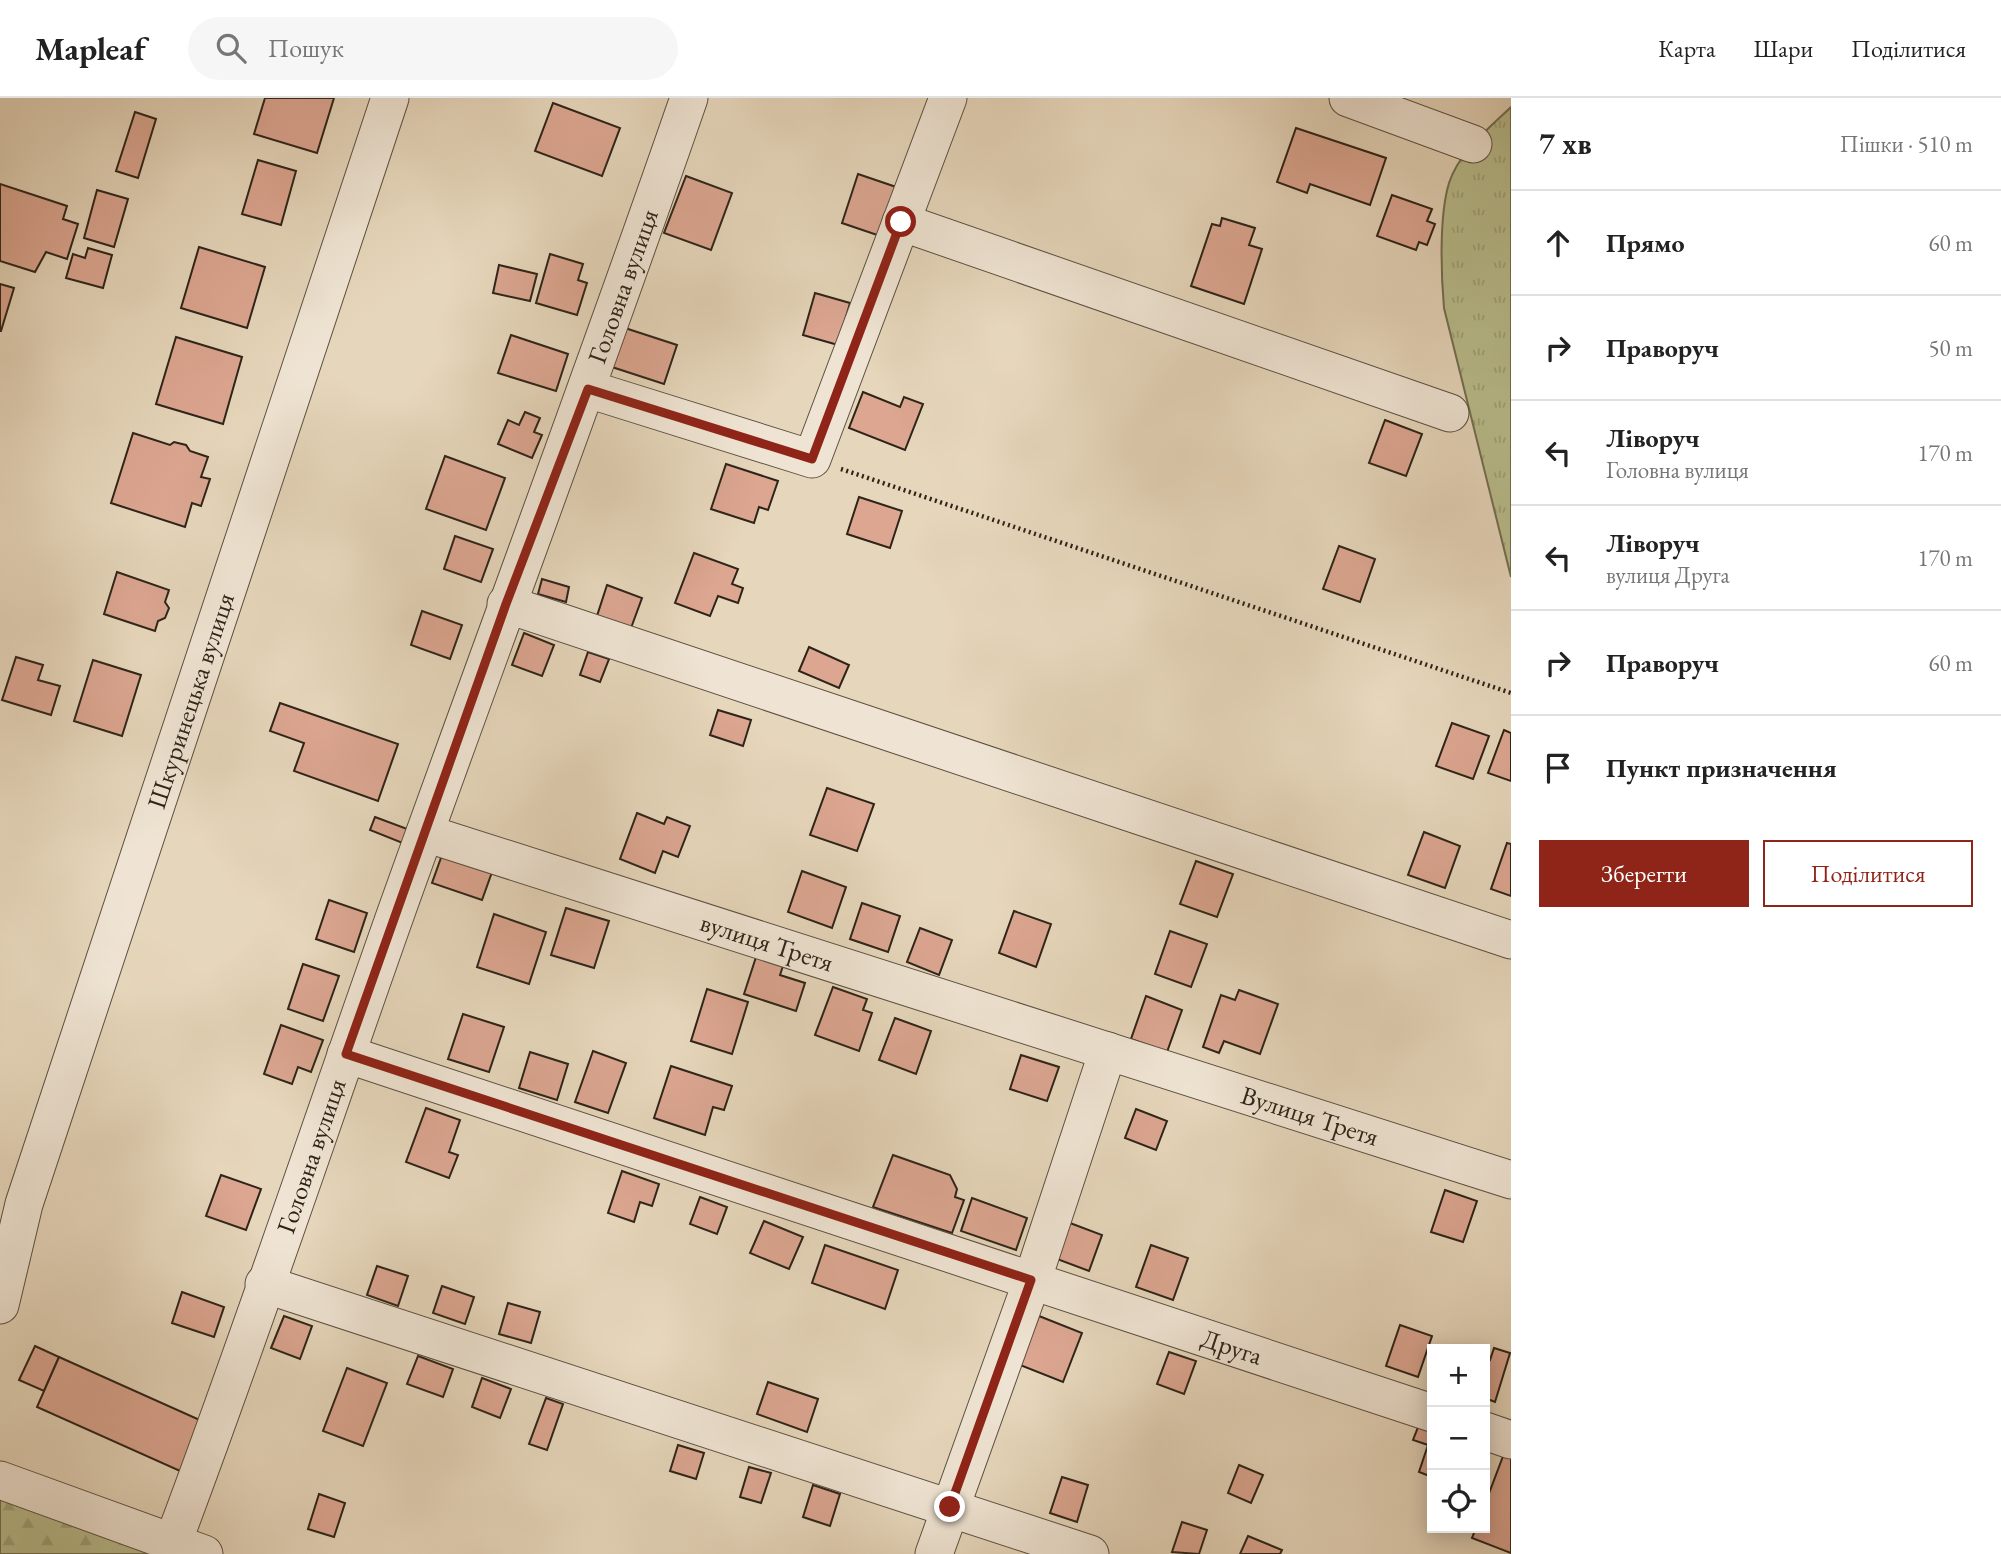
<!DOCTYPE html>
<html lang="uk">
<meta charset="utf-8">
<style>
:root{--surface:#fff;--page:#f6f6f6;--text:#222;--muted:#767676;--line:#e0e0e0;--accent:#8f2418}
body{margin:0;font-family:"EB Garamond",serif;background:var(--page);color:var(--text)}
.controls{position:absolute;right:21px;bottom:21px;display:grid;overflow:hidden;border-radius:0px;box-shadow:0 4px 18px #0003}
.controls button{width:63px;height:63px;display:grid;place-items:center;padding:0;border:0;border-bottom:2px solid var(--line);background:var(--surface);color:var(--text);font:35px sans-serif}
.stop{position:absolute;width:21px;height:21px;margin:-16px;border:5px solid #8f2418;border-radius:50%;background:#fff}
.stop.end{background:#8f2418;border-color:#fff;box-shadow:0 2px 7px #0008}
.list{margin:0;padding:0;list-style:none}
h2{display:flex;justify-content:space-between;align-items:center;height:91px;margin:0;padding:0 28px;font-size:30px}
h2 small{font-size:23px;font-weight:400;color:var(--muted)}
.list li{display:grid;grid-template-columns:46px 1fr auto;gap:21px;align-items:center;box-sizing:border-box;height:105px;padding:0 28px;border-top:2px solid var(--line)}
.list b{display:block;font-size:26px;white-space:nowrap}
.list p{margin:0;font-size:23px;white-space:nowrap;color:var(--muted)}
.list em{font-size:23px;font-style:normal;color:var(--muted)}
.actions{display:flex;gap:14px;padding:21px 28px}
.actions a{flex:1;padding:16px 0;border:2px solid var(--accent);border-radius:0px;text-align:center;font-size:24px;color:var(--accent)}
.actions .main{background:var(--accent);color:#fff}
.icon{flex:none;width:38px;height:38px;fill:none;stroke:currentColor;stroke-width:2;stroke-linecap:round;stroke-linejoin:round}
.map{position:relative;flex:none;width:1511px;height:1456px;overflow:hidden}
header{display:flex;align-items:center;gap:42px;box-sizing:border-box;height:98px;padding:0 35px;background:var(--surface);border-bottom:2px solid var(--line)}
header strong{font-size:33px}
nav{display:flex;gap:38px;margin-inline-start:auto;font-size:24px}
.search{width:490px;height:63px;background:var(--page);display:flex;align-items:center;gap:18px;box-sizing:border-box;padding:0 24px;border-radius:38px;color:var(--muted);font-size:26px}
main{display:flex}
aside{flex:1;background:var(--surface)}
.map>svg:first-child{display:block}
.grass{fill:url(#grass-tufts);stroke:#737053;stroke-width:2}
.forest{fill:url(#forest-firs);stroke:#737053;stroke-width:2}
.building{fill:#dca691;stroke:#2d2419;stroke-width:2}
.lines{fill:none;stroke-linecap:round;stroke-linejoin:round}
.minor-casing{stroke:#5b5042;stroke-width:39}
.path{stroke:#2d2419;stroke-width:4.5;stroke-dasharray:2 3.5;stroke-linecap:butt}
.minor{stroke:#efe4d3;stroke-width:37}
.route{stroke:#8f2418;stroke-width:9}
.labels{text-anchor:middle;stroke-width:5;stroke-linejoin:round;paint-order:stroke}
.street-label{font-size:26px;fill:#2d2419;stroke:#efe4d3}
</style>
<header>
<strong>Mapleaf</strong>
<div class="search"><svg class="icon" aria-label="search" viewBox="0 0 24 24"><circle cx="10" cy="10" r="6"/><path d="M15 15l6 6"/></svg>Пошук</div>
<nav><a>Карта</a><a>Шари</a><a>Поділитися</a></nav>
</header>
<main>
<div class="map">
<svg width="1511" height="1456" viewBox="0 0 1511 1456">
<defs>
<pattern id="grass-tufts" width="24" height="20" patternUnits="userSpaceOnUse" patternTransform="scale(1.75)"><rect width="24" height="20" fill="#b9bd8d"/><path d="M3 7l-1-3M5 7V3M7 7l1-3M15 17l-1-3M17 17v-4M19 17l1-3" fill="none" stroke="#9fa279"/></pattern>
<pattern id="forest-firs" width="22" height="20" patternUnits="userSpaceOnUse" patternTransform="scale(1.75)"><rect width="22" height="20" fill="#b9bd8d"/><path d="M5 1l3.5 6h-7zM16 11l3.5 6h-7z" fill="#9fa279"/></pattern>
</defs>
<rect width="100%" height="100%" fill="#e6d6bb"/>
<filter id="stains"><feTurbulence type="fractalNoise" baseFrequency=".00286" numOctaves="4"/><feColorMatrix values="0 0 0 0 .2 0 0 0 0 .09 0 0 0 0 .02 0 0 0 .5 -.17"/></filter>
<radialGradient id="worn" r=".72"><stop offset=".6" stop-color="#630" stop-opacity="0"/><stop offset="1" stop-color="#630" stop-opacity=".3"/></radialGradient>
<!-- grass -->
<path class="grass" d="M1511,9V479L1444,210C1441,176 1439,118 1449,85C1459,54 1489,30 1511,9Z"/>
<!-- forest -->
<polygon class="forest" points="0,1382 204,1456 0,1456"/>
<!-- building -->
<g class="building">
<polygon points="265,0 334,0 317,55 254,36"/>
<polygon points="553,5 620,30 602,78 535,53"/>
<polygon points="135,14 156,21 138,80 116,73"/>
<polygon points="1296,30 1386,60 1370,107 1310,86 1307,95 1277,84"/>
<polygon points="258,62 296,73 281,127 242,116"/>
<polygon points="858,76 902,91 886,140 842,125"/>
<polygon points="686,78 732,95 711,152 664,135"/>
<polygon points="0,86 67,108 63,121 78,126 67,161 46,154 35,174 0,163"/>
<polygon points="97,92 128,101 114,149 84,140"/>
<polygon points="1392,97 1432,111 1427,123 1435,126 1427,147 1419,144 1416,152 1377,138"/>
<polygon points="1222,120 1255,130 1249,147 1262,151 1244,206 1191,188 1212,126 1220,128"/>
<polygon points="199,149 265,169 247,230 181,210"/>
<polygon points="88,150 112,157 103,190 66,180 73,156 85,160"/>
<polygon points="550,156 583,166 578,182 587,185 577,217 536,205"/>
<polygon points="499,167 537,176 530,203 493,195"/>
<polygon points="0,186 14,190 1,233 0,233"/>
<polygon points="815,195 850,205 838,247 803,237"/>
<polygon points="625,230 677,247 664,286 612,269"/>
<polygon points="511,237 568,256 556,293 498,275"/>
<polygon points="176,239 242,259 223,326 156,306"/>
<polygon points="863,294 900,309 904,299 923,306 905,352 849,330"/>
<polygon points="525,314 540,320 534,334 542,337 532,360 498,346 508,322 519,327"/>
<polygon points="1385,322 1422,336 1406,378 1369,365"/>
<polygon points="133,335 170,347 174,344 186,347 190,353 208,359 201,379 210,381 201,408 192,405 185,429 111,405"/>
<polygon points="445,358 505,380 486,432 426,411"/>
<polygon points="726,366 778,383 768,412 759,409 754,425 711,411"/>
<polygon points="859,399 902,413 890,450 847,436"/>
<polygon points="455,438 493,451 481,484 444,471"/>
<polygon points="1339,448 1375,461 1360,504 1323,491"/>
<polygon points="694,455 738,471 732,486 743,490 738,505 718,498 710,518 675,505"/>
<polygon points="117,474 169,492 165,504 169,510 165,520 158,523 155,533 104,516"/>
<polygon points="542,481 569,489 566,504 538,496"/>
<polygon points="607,487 642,500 631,530 597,518"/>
<polygon points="422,513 462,527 450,561 411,547"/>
<polygon points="524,535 554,547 542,578 512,567"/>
<polygon points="809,549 849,567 839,590 799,573"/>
<polygon points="588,554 609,561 600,584 580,577"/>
<polygon points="16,559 43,567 38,582 60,588 51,617 2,602"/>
<polygon points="93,562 141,577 122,638 74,623"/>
<polygon points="280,605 398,646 378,703 294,673 304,645 270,633"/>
<polygon points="718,612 751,622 743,648 710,637"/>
<polygon points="1452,625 1489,638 1473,681 1436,668"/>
<polygon points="1504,632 1511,635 1511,683 1488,675"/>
<polygon points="827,690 874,706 857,753 810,737"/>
<polygon points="637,715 664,726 667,719 690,728 678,759 663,753 655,775 620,761"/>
<polygon points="375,719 410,732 405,746 370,732"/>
<polygon points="1424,734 1460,748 1445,790 1408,777"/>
<polygon points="1507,745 1511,746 1511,798 1491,791"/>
<polygon points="442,757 492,774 482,802 432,785"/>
<polygon points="1196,763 1233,776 1217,819 1180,806"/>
<polygon points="802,773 846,789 832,830 788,814"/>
<polygon points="329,802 367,815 354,854 316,841"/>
<polygon points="862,805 900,818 888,854 850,841"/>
<polygon points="566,810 609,823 594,870 551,857"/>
<polygon points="1014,813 1051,826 1036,869 999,855"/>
<polygon points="494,816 546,834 529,886 477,869"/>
<polygon points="920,830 952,842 939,877 907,864"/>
<polygon points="1170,833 1207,846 1191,889 1155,876"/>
<polygon points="757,856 784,865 780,877 805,885 796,913 744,896"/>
<polygon points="303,866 339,878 323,923 288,911"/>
<polygon points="833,889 867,901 863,912 872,915 859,953 815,937"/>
<polygon points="707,891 748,904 732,956 691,943"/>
<polygon points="1239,892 1278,906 1260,956 1224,943 1219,955 1203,949 1221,897 1235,902"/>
<polygon points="1146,898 1182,912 1167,954 1131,941"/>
<polygon points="463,916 504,929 489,974 448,961"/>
<polygon points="895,920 931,933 916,976 879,962"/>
<polygon points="281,927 323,942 311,974 298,969 292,986 264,976"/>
<polygon points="593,953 626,965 608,1015 575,1004"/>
<polygon points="530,954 568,966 557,1002 519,990"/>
<polygon points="1021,957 1059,969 1047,1003 1010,991"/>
<polygon points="671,968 732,988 724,1012 713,1009 705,1037 654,1020"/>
<polygon points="426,1010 460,1022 449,1054 458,1057 449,1080 406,1064"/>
<polygon points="1136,1011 1167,1023 1156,1052 1125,1040"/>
<polygon points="893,1057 950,1077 957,1091 955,1099 964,1102 952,1135 873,1109"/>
<polygon points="622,1073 659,1086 652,1108 640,1104 634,1124 608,1115"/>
<polygon points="221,1077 261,1091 246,1132 206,1118"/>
<polygon points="1445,1092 1477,1103 1463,1144 1431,1134"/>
<polygon points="700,1099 727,1109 717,1136 690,1126"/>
<polygon points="972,1100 1027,1120 1016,1152 961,1133"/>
<polygon points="764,1123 803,1139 789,1171 750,1155"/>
<polygon points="1070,1125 1102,1137 1089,1173 1057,1161"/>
<polygon points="825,1147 898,1172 885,1211 812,1185"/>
<polygon points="1151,1147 1188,1160 1173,1202 1136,1189"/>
<polygon points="377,1168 408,1178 398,1208 367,1197"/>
<polygon points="442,1188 474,1199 465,1226 433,1215"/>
<polygon points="182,1194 224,1209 214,1239 172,1225"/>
<polygon points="508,1205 540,1214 531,1245 499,1236"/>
<polygon points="284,1218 312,1228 300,1261 271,1250"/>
<polygon points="1039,1218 1082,1235 1063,1284 1020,1267"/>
<polygon points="1400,1227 1432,1238 1418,1279 1386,1268"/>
<polygon points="35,1248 59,1259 44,1293 19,1282"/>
<polygon points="1494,1250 1510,1255 1495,1304 1485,1300 1485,1261 1490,1262"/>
<polygon points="1169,1254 1196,1263 1184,1296 1157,1286"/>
<polygon points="418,1258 453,1271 443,1299 407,1286"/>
<polygon points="59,1259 202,1323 180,1373 37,1309"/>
<polygon points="347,1270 387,1285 363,1348 323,1333"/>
<polygon points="482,1280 511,1291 500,1320 472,1309"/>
<polygon points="768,1284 818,1301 807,1334 757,1316"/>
<polygon points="546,1300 563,1306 547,1352 529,1346"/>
<polygon points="1422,1319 1432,1323 1432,1379 1419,1374 1428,1347 1413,1342"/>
<polygon points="678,1347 704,1355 696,1381 670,1373"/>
<polygon points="1505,1353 1511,1355 1511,1455 1472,1440 1476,1430 1485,1430 1485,1406"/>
<polygon points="1239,1367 1263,1377 1251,1405 1228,1395"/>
<polygon points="749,1369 771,1375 761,1405 740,1399"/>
<polygon points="1062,1379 1088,1387 1077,1424 1050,1415"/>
<polygon points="813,1387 840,1396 830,1428 803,1419"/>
<polygon points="319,1396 345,1405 334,1439 308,1431"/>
<polygon points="1182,1424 1207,1432 1199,1456 1172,1454"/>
<polygon points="1248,1438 1282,1452 1280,1456 1240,1456"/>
</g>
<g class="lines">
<!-- minor casing -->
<g class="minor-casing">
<g id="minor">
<polyline points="1348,0 1473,46"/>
<polyline points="901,124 1450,315"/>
<polyline points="588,291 812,361 948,0"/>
<polyline points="506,506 1511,842"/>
<path id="s1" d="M425,735L1511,1082"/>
<path id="s2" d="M346,956L1432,1315"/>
<polyline points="264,1186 1090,1456"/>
<path id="s3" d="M0,1207L24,1106L390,0"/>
<polyline points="1485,1333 1511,1342"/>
<polyline points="0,1382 204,1456"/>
<path id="s4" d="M173,1444C252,1235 322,1023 397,812C494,541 595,272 689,0"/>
<polyline points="934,1456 1032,1183 1108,953"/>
</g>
</g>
<!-- path -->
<polyline class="path" points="841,371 1511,595"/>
<!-- minor -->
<use href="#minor" class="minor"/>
</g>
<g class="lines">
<!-- route -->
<polyline class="route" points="901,124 812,361 588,291 506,506 346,956 1031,1182 950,1409"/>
</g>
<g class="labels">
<!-- street labels -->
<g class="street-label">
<text dy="9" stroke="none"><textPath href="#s4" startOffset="1334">Головна вулиця</textPath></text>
<text dy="9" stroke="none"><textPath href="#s3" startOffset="634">Шкуринецька вулиця</textPath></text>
<text dy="9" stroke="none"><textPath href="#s1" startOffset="359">вулиця Третя</textPath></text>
<text dy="9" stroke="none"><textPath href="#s1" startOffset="929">Вулиця Третя</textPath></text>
<text dy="9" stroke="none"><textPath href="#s4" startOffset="410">Головна вулиця</textPath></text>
<text dy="9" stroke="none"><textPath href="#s2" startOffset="933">Друга</textPath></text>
</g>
</g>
<rect width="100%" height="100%" filter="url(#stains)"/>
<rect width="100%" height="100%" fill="url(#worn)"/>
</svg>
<div class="controls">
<button>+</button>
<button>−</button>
<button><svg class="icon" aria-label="locate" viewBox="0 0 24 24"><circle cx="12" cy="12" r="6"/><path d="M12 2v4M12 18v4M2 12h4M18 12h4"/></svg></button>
</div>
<div class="stop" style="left:901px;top:124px"></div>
<div class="stop end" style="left:950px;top:1409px"></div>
</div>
<aside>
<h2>7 хв<small>Пішки · 510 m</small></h2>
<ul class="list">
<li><svg class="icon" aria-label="ahead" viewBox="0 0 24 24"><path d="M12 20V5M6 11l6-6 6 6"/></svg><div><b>Прямо</b></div><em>60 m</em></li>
<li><svg class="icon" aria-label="right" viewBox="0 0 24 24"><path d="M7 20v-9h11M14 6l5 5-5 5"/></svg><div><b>Праворуч</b></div><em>50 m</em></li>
<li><svg class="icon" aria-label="left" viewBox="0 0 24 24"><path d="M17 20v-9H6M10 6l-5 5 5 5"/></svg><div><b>Ліворуч</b><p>Головна вулиця</p></div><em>170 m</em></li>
<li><svg class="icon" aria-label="left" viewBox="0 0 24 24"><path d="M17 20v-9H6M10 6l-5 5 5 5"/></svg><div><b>Ліворуч</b><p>вулиця Друга</p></div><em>170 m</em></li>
<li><svg class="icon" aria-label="right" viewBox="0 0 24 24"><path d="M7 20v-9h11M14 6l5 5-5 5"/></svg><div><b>Праворуч</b></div><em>60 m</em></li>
<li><svg class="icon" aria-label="arrive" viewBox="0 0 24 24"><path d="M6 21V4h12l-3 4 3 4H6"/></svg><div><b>Пункт призначення</b></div></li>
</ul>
<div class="actions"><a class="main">Зберегти</a><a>Поділитися</a></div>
</aside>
</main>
